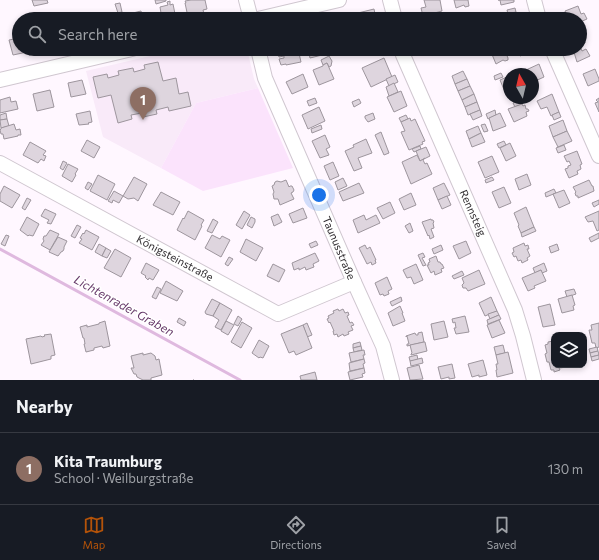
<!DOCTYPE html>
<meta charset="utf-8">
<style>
:root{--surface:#171b24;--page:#20242c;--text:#f1f3f6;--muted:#9ea1a6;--line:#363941;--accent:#b45309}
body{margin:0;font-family:Commissioner,sans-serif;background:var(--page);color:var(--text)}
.controls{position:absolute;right:12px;bottom:12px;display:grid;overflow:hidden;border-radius:8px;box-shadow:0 2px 6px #0003}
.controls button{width:36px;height:36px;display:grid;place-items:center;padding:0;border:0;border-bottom:1px solid var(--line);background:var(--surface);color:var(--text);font:20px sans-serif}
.compass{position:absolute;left:503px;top:68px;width:36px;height:36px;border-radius:50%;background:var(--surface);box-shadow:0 2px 6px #0003;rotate:352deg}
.you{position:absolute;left:319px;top:195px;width:14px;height:14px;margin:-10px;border:3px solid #fff;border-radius:50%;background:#1a73e8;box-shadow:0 0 0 6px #1a73e833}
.badge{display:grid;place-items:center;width:26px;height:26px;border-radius:50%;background:var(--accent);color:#fff;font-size:13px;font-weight:700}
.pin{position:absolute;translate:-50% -33px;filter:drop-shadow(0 1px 2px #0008)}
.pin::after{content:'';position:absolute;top:21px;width:14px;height:12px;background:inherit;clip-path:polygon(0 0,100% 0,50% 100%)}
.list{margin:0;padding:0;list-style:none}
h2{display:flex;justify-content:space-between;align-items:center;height:52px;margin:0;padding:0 16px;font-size:17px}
h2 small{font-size:13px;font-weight:400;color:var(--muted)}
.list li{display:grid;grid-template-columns:26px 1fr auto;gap:12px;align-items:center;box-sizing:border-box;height:72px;padding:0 16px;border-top:1px solid var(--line)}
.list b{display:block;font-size:15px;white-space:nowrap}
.list p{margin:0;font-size:13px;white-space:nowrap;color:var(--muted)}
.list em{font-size:13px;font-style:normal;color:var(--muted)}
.icon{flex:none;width:22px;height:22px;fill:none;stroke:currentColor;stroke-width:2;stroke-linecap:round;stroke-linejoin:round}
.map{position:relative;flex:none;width:599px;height:380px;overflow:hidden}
.search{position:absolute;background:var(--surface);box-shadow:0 2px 6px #0003;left:12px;right:12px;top:12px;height:44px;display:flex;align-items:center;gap:10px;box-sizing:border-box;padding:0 14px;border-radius:22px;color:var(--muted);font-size:15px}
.sheet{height:124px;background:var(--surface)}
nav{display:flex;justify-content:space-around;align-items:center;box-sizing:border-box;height:56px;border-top:1px solid var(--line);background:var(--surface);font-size:11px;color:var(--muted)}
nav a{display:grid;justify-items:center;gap:2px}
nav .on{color:var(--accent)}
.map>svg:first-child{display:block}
.built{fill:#f9eaf9}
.green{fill:#fbe3fc}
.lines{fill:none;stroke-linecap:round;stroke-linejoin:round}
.stream{stroke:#dfb9df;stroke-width:3}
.building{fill:#ded5de;stroke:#9d959d}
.minor-casing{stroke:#d0c7d0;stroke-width:16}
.path{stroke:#aba5ab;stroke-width:1.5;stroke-dasharray:1 3;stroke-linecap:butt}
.minor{stroke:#fff;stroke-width:14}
.labels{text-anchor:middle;stroke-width:3;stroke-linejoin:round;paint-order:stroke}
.street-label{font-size:11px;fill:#322f32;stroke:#fff}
.water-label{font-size:12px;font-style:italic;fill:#653768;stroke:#fff}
</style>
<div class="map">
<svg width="599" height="380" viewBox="0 0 599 380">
<rect width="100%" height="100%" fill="#fff7ff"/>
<!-- built -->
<polygon class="built" points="180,49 247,49 254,79 258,88 196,103 161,168 103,137 86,71"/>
<!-- green -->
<polygon class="green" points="258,88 293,168 203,191 161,168 196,103"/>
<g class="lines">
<!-- stream -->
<polyline class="stream" points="0,249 240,380"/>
</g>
<!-- building -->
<g class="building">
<polygon points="32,0 47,0 48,3 34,6"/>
<polygon points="155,0 166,0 166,1 156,4"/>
<polygon points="191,0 205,0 207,9 203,10 204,14 198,15 198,16 188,17 185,3 186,3 185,1"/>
<polygon points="424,0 440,0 442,11 423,16 421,8 426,7"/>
<polygon points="454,0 468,0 469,6 465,7 464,5 456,8"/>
<polygon points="498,0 514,0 514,2 501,5 500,0"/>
<polygon points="170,1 170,5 173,4 176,19 162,19 160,7 168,5 167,2"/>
<polygon points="120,3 122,12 118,13 115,4"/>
<polygon points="578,6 581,14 584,13 587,19 580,22 580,19 568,19 565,11"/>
<polygon points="515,8 516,12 508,14 507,10"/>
<polygon points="374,9 376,19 359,19 358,13"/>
<polygon points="141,11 143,19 134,19 133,13"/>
<polygon points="133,13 134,19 125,19 124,15"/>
<polygon points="504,15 505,19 488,19"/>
<polygon points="583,37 585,43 580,45 580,38"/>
<polygon points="19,38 19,49 26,49 27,52 13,55 9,40"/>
<polygon points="580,46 582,51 586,49 590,56 577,62 573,49 580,49"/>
<polygon points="27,49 33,49 34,54 29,55"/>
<polygon points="282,49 298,49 301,62 286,65 286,64 281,65 279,59 284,58 284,56 279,57 277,51"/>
<polygon points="308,49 322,49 323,52 322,55 310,58"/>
<polygon points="423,49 435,49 436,51 424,54"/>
<polygon points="497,49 504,49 508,58 508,60 505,61 503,60 496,64 491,52"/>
<polygon points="517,49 532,49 533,50 532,52 529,53 528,53 520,56"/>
<polygon points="329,56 332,61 331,66 329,67 327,63 323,65 321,60"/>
<polygon points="384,58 392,77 371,87 362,68"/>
<polygon points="158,62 163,81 176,78 179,94 188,92 191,106 169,111 168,107 156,110 157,114 143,117 142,113 131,115 132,119 118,123 111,95 98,98 93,77 107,74 108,78 119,75 118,71 133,68 134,72 145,69 144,65"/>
<polygon points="327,63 334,79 319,85 313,70 323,66 323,65"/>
<polygon points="539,64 544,77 533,82 533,74 528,74 526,70"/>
<polygon points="595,69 599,79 599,81 588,86 583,74"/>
<polygon points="463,71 467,79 455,84 452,76"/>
<polygon points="501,73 503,77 495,80 494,76"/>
<polygon points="303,74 308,87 292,94 286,82"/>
<polygon points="395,75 398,82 389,86 386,79"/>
<polygon points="509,76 509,90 505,92 500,80"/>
<polygon points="467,79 470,86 458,91 455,84"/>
<polygon points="82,80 86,94 71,97 68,83"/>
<polygon points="394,83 398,92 389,96 386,87"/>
<polygon points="470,86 474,94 462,100 458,91"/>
<polygon points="50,90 54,107 37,111 33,94"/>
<polygon points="401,91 407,106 394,112 387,97"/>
<polygon points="474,94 477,102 465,107 462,100"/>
<polygon points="552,94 559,112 551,116 547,107 541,109 537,101"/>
<polygon points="10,97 11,102 16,101 18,109 0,113 0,100"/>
<polygon points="315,98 317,103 309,106 307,101"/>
<polygon points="599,98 599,112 595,103 598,102 596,100"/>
<polygon points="359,99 361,103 354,107 352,102"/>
<polygon points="520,100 522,104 515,107 513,103"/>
<polygon points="477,102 480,110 468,115 465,107"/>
<polygon points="522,104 523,106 525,105 526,109 528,109 529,111 526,112 527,116 514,122 508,109"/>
<polygon points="319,107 325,121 308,129 302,115"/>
<polygon points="480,110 482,116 473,120 470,114"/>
<polygon points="495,110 496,115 488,119 486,114"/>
<polygon points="90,111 92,122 88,123 89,124 79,125 76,114"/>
<polygon points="559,112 561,117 554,120 552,115"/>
<polygon points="6,113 7,119 0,120 0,115"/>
<polygon points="373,113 375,119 368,122 365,118 365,116"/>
<polygon points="500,113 506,126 493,131 489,118"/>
<polygon points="406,115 408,119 401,122 399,118"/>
<polygon points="410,118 411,121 415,119 425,141 422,142 423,144 409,150 401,132 405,131 401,122"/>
<polygon points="7,119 9,126 1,128 0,120"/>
<polygon points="563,120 567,131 553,137 549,126"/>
<polygon points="14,124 16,130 20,129 21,135 18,135 18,136 4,139 3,134 1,134 0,130 1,129 1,128"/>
<polygon points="485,124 488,131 484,132 481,125"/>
<polygon points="321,125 322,129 312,133 311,129"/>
<polygon points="478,126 481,133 469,139 466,131"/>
<polygon points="567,131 572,141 558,147 553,137"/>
<polygon points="381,132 389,153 384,155 375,135"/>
<polygon points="481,133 485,142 472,147 469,139"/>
<polygon points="325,135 330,147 326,149 329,155 320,158 312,141"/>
<polygon points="366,139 372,153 358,158 362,168 354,171 345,151 354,147 353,145"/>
<polygon points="87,140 100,147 94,158 81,151"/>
<polygon points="504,141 506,145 499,148 497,144"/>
<polygon points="30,142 46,151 43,155 46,156 44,161 41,159 38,163 23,155"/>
<polygon points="510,143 516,156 506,161 500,148"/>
<polygon points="564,145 566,150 558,153 556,148"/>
<polygon points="420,146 421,149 414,152 412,149"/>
<polygon points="426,147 430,156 420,161 416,151"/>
<polygon points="577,151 582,164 580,165 581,169 577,171 578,174 569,178 565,169 568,168 568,166 571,165 569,161 567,162 564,156"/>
<polygon points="417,155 420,161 425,158 423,160 425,164 427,163 432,174 411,184 402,162"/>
<polygon points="492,156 499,172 485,178 478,162"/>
<polygon points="63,161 67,163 63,170 60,168"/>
<polygon points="333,162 339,176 330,180 324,166"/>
<polygon points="68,164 78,169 75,174 76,175 72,182 62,176"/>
<polygon points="527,174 531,185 519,190 515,179"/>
<polygon points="98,175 115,184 107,200 90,191"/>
<polygon points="134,177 147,184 138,201 134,198 128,199 123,196"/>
<polygon points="492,177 494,180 486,183 485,180"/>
<polygon points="343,178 347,186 338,190 335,182"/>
<polygon points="286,180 289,187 290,186 292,186 294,190 293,192 291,193 294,199 280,205 278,199 274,199 273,194 274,192 272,186 274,185 275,182 277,181 281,182"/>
<polygon points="589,180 592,186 593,186 594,191 578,198 578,196 576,196 575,193 576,192 573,187"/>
<polygon points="88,182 92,184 88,190 85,188"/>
<polygon points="359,183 364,193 343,201 339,192"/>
<polygon points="444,183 450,195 438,200 433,188"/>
<polygon points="4,186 20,195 12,208 0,201 0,194"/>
<polygon points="504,187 511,203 499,208 492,192"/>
<polygon points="554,189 556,193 546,197 545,193"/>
<polygon points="564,190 570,203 559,208 553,194"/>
<polygon points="114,191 123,196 119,203 113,200 112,203 108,201"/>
<polygon points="161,192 180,202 173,215 153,205"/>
<polygon points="411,193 416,205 404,210 399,199"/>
<polygon points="447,196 451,205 442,209 438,200"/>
<polygon points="27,198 31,200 25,210 22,208"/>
<polygon points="599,200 599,204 594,207 592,203"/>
<polygon points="390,202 395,213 383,219 377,208"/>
<polygon points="526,207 534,227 521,233 518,226 519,225 514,213"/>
<polygon points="303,208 307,218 293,223 289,214"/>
<polygon points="45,209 56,214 51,224 47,223 49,220 41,216"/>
<polygon points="188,211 204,220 201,225 202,226 195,240 177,230 183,218 184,219"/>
<polygon points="244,211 250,215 242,229 236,225"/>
<polygon points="599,211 599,230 597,231 593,221 588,222 585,217"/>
<polygon points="278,214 282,222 274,226 271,217"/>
<polygon points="364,215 366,220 376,215 380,223 358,233 353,220"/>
<polygon points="27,217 39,224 33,236 29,235 28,236 20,230"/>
<polygon points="251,217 255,219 255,222 252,228 247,225"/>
<polygon points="213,219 218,222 212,233 207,231"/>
<polygon points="431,219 431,220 433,220 434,222 433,223 434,228 431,229 434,237 430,239 429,235 428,236 422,222"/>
<polygon points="410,223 413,231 409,233 405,226"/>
<polygon points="77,225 81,227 75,238 71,236"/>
<polygon points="534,227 536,231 522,237 521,233"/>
<polygon points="50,230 59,234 50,250 41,245 44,241 43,239 44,236 46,236"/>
<polygon points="86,230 99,237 92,250 79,243 82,239 80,238 83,233 84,234"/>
<polygon points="599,233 599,238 591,242 589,238"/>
<polygon points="6,235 9,236 5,246 1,244"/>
<polygon points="212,235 220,239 222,236 230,240 221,257 205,248"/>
<polygon points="58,237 67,241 64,247 64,249 63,251 61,252 58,256 49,252"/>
<polygon points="246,239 263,248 256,261 240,252"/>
<polygon points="316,241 318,245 311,248 309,244"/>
<polygon points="466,241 471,253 459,259 453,246"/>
<polygon points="524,243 525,246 528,245 529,249 527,249 530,256 527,258 528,260 522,263 521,260 518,261 516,256 514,257 512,253 514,252 513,248"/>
<polygon points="99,244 106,248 102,256 95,252"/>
<polygon points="557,244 559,250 551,253 549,247"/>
<polygon points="365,245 367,249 370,247 376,260 375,260 376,263 372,265 371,262 367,264 359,248"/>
<polygon points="441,245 443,250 434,254 432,249"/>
<polygon points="106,248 111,251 107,258 102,256"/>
<polygon points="115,249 131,258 121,277 104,268"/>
<polygon points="315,253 319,261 313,264 314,267 306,270 305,267 299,270 299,268 294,270 292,263"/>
<polygon points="423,253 425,257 422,258 426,265 423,266 418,255"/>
<polygon points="436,256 438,262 440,262 441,264 442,264 444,268 441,269 442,272 435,275 434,271 431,273 427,265 429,265 428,263 430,262 429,259"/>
<polygon points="229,257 233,259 228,266 225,264"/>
<polygon points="146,263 159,270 153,280 149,278 148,280 145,277 146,276 141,273"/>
<polygon points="544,263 547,271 542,273 541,270 535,273 533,268"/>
<polygon points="273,264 285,270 279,282 267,276"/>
<polygon points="416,264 423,280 414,284 411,277 407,278 403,270"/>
<polygon points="479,270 485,284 468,291 466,288 463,288 462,285 464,283 462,278"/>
<polygon points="541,270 546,281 534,286 535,288 528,291 522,278"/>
<polygon points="462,271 464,275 454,279 452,276"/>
<polygon points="387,277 392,289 388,291 389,294 384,296 383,294 380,295 375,283"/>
<polygon points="166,281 183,291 177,301 160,293"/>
<polygon points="157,287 161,289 156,299 152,297"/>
<polygon points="574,289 576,294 567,297 565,291"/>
<polygon points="572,295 575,305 573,306 574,310 562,313 558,299"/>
<polygon points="401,297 402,301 392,306 390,302"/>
<polygon points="491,297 497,311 485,316 479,303"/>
<polygon points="212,299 220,303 213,316 206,314 205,312"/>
<polygon points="220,303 232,310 221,330 215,327 219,320 213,316"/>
<polygon points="550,304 555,325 543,327 538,307"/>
<polygon points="400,306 403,313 402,313 405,321 393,326 388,313"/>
<polygon points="338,309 339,311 343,309 345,313 348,312 349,315 347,316 350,323 352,322 354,325 351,326 353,330 348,332 349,334 344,336 343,334 338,337 337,334 334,335 333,331 334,331 330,322 329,323 327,319 329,318 328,316 334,313 333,311"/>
<polygon points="497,311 499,315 490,319 488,314"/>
<polygon points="499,315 501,319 488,324 487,320"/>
<polygon points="238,316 242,319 238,326 234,324"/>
<polygon points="465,316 469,332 456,334 454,328 456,328 455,322 453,323 452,319"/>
<polygon points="179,318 186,322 184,326 177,322"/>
<polygon points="499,320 505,333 492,338 487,325"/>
<polygon points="105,321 110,346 103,348 102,346 94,348 94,350 86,352 84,344 85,344 84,338 83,338 80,327 87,325 87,327 99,324 99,323"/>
<polygon points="226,321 234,325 228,335 221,331"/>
<polygon points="444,321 448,337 434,340 431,324"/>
<polygon points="242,322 252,328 241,348 231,342"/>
<polygon points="307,323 312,335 307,337 303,325"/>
<polygon points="599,323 599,347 596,348 595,343 592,343 589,330 592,330 591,325"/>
<polygon points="303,325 312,348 296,355 294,351 289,353 281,334"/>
<polygon points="422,332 424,342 407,346 407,344 409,344 407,336 406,337 406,336 415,333 416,335 418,335 418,333"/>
<polygon points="51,334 55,355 51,356 51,359 31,364 26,339 41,336 42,337 45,336 44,335"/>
<polygon points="259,340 269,346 263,358 260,357 259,358 252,353"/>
<polygon points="553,341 554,343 554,365 566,365 567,367 559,368 560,370 554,372 554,370 551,370 549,362 547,362 545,354 547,353 545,345 548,344 548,342"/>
<polygon points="360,342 361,346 353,348 353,344"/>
<polygon points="424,342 425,342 427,351 411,355 411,354 412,353 410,345"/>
<polygon points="503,345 505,353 496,355 494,347"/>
<polygon points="361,346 362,350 354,352 353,348"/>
<polygon points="597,347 598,351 590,353 589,349"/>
<polygon points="364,350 365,355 363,355 364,359 351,362 349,353"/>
<polygon points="598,351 599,355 591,357 590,353"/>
<polygon points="508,352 513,373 497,377 496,370 497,370 496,364 498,364 496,355"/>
<polygon points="143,353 143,355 151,353 155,356 156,360 159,359 162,375 151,378 151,380 143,380 137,377 136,374 134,374 131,368 134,368 131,356"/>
<polygon points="417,355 418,360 410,361 409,357"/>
<polygon points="599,355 599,359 592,361 591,357"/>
<polygon points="422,358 423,363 411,366 410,361"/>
<polygon points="364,359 365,363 363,364 364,368 350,371 349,363"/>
<polygon points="483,360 487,375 479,377 479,375 472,377 468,364"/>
<polygon points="452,364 455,378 449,379 449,377 441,379 438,367"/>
<polygon points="419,365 423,379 410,380 407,368"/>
<polygon points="364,368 365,373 362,374 363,377 350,380 348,372"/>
<polygon points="315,372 317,380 301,380 300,376"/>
</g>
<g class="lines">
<!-- minor casing -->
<g class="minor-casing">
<g id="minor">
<polyline points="246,0 251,19"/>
<polyline points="390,0 395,19"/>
<polyline points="534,0 539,19"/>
<polyline points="258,19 339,0"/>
<polyline points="258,49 265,78 354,282 383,346 392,380"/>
<polyline points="402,49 403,55 515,310 523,336 534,380"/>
<polyline points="552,49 599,156"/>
<polyline points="0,80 132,49"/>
<polyline points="0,163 278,314 354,282"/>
</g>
</g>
<!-- path -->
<polyline class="path" points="193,380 194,380"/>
<!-- minor -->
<use href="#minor" class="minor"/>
</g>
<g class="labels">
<!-- street labels -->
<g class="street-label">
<text transform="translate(473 213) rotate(66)" y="4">Rennsteig</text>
<text transform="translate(339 248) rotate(67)" y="4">Taunusstraße</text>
<text transform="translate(175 258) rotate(28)" y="4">Königsteinstraße</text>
</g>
<!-- water labels -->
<g class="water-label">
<text transform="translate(124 306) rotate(29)" y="4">Lichtenrader Graben</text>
</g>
</g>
</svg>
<div class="controls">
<button><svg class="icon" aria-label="layers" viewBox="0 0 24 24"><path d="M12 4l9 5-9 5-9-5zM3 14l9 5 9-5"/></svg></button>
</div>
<svg class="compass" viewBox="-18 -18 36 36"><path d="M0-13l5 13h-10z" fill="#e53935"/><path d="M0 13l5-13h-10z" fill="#9ea1a6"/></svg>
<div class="you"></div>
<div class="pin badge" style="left:143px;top:120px;background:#8d6e63">1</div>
<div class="search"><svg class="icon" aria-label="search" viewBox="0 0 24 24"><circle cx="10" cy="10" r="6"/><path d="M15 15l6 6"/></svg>Search here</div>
</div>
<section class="sheet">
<h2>Nearby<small></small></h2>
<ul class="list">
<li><span class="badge" style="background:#8d6e63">1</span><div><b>Kita Traumburg</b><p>School · Weilburgstraße</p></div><em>130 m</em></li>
</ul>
</section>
<nav>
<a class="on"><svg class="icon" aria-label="map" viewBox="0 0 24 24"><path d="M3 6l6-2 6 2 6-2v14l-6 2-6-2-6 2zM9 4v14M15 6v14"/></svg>Map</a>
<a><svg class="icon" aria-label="directions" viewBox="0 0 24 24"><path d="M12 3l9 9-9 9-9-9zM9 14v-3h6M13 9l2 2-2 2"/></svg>Directions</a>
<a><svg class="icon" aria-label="saved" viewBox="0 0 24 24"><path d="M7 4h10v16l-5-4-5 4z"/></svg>Saved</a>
</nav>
